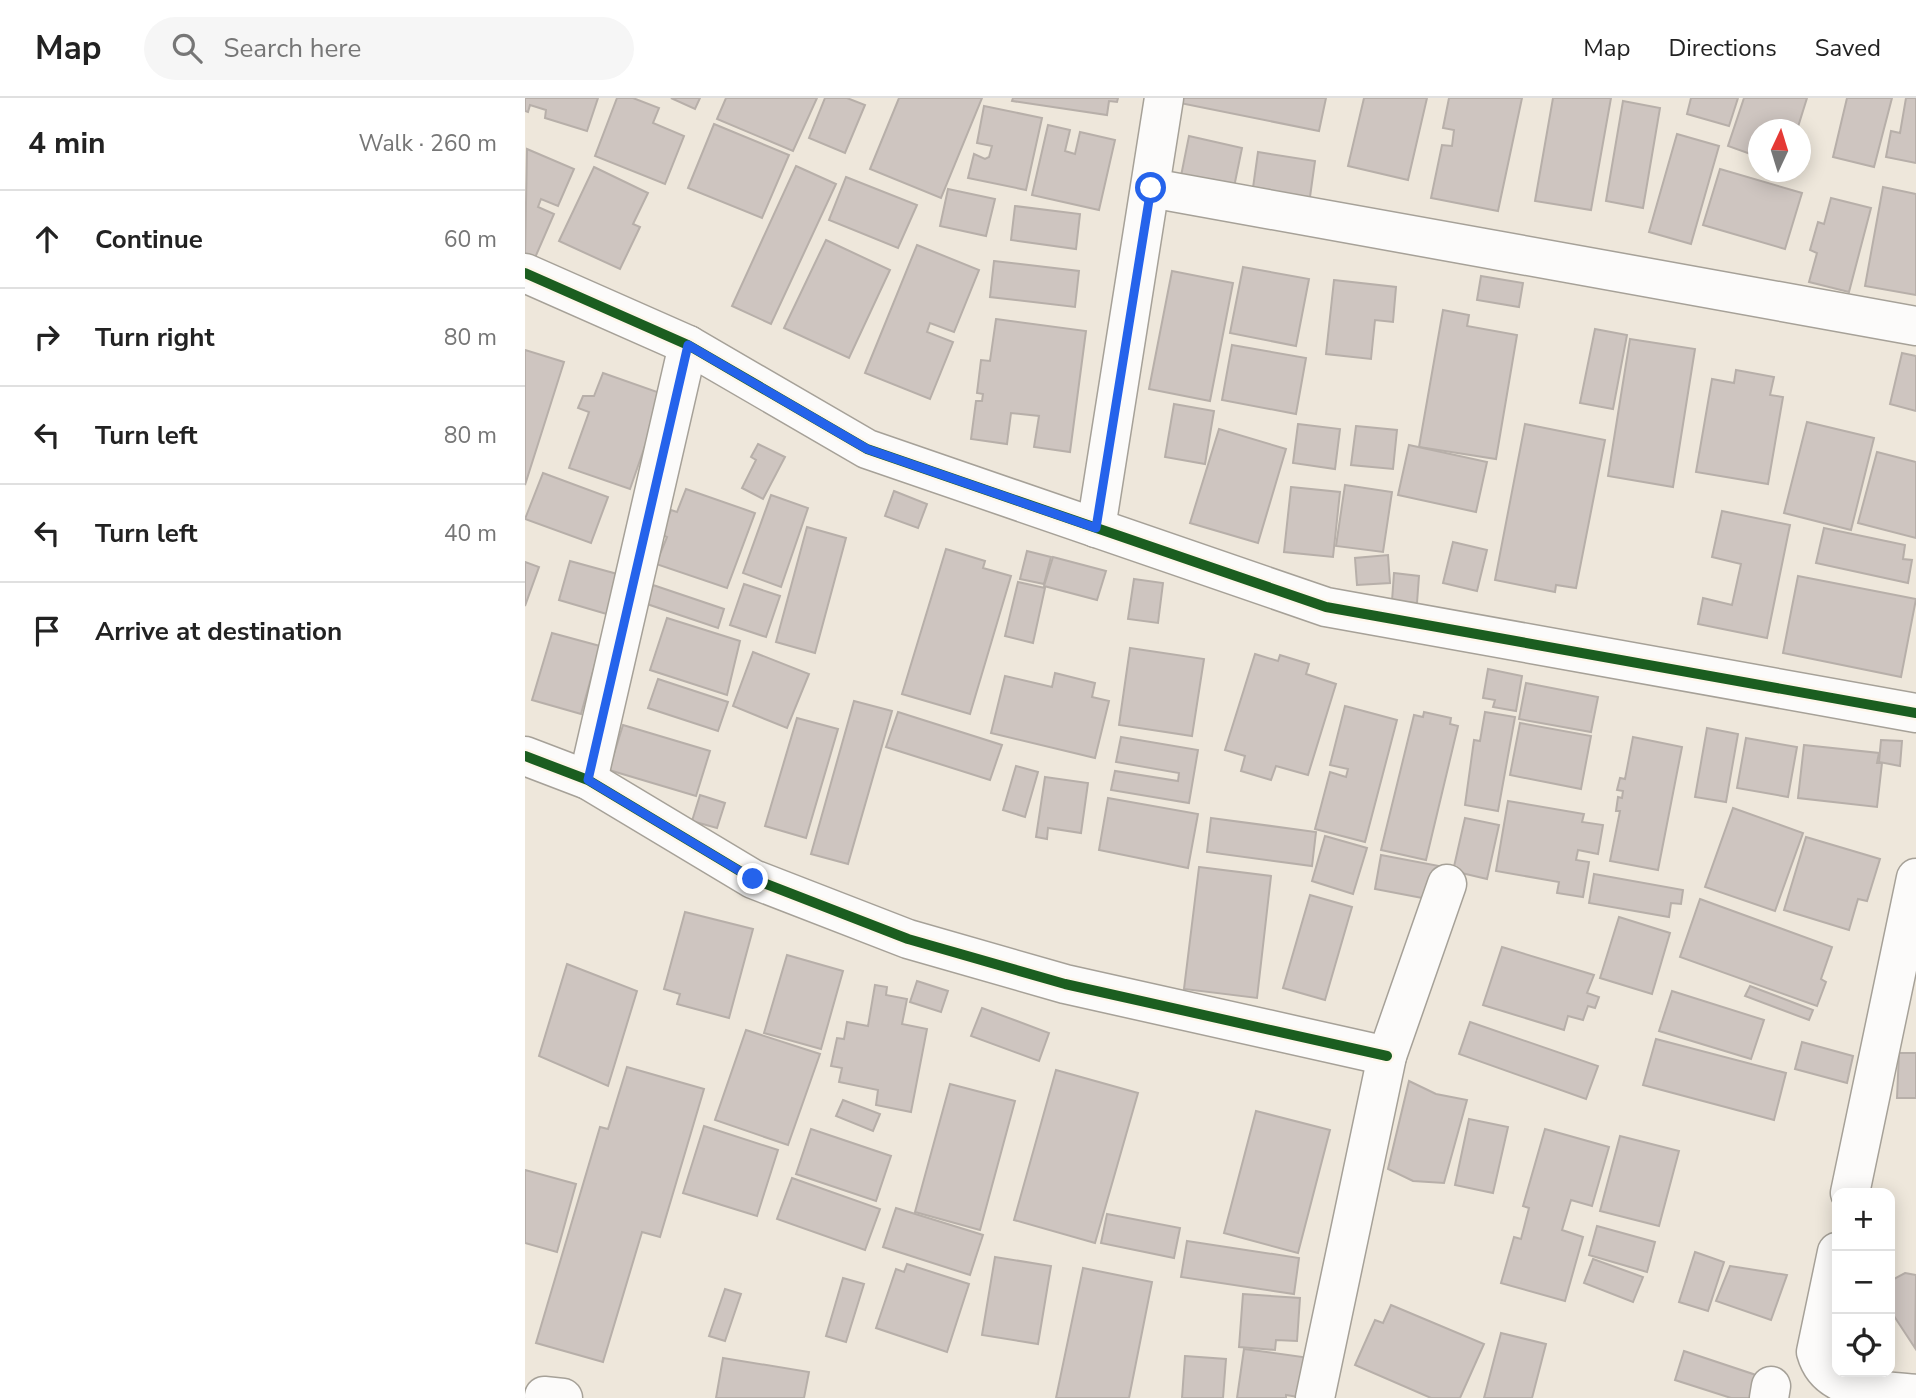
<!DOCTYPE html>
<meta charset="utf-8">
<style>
:root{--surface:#fff;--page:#f6f6f6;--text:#222;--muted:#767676;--line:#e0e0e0}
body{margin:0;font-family:"Nunito Sans",sans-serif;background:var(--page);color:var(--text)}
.controls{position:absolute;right:21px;bottom:21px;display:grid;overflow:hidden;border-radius:14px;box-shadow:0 4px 18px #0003}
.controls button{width:63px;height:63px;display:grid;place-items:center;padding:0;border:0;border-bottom:2px solid var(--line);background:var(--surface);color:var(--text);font:35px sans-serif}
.compass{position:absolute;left:1223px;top:21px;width:63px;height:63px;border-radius:50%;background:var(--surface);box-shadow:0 4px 18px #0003;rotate:4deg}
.stop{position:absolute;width:21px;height:21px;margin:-16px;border:5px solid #2563eb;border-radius:50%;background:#fff}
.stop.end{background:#2563eb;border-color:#fff;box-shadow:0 2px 7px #0008}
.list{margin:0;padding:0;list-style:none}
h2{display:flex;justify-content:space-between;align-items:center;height:91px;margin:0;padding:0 28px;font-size:30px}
h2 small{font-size:23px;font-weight:400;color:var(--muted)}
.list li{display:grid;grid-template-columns:46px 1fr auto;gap:21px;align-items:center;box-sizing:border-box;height:98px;padding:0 28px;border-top:2px solid var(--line)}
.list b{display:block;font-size:26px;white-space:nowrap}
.list em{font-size:23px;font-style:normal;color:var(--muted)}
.icon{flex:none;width:38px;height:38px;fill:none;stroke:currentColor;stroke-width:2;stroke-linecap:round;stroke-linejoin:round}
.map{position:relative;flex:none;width:1391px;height:1300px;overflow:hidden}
header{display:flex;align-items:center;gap:42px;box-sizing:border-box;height:98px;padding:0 35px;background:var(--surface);border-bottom:2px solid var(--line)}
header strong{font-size:33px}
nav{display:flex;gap:38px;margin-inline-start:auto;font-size:24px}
.search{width:490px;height:63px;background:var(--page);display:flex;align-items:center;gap:18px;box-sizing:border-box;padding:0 24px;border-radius:38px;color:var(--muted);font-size:26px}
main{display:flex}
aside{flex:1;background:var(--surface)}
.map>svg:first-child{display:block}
.building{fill:#cec5c0;stroke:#b7afa9;stroke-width:2}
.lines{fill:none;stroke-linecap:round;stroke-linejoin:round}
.minor-casing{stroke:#a6a198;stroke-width:41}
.minor{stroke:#fcfbfa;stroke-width:38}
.cycleway-casing{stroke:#fef6ea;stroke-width:15}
.cycleway{stroke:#1b5e20;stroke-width:10}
.route{stroke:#2563eb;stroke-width:9}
</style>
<header>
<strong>Map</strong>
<div class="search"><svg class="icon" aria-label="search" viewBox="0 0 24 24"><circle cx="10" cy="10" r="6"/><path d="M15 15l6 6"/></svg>Search here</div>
<nav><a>Map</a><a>Directions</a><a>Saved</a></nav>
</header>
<main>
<aside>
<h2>4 min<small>Walk · 260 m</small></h2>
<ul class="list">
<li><svg class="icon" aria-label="ahead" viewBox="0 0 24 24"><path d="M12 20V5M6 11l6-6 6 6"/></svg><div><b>Continue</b></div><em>60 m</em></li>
<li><svg class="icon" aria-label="right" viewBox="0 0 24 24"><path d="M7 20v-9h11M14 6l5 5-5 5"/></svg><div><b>Turn right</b></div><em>80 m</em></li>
<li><svg class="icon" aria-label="left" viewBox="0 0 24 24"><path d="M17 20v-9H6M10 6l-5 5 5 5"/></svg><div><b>Turn left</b></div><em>80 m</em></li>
<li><svg class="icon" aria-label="left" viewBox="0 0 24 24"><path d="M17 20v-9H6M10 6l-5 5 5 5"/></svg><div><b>Turn left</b></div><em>40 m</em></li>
<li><svg class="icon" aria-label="arrive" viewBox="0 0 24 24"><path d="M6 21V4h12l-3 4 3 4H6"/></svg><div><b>Arrive at destination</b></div></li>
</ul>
</aside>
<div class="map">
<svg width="1391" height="1300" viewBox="0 0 1391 1300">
<rect width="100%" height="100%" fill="#eee7db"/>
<!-- building -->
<g class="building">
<polygon points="0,0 73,0 62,33 20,20 21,12 5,7 3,14 0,13"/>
<polygon points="92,0 108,0 134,10 128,25 159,38 140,86 70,58"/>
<polygon points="146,0 175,0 170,11"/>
<polygon points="201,0 292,0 268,53 192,21"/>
<polygon points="300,0 322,0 340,7 320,55 284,40"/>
<polygon points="374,0 457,0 416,100 345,71"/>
<polygon points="488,0 593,0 592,4 584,3 582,17 487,3"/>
<polygon points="656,0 801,0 794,33 655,5"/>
<polygon points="839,0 902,0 883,82 823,68"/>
<polygon points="924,0 997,0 973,113 906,100 917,47 927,48 929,32 918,30"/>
<polygon points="1028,0 1086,0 1066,112 1010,103"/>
<polygon points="1166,0 1213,0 1204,28 1162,16"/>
<polygon points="1219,0 1282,0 1272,32 1234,32 1234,59 1203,48"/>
<polygon points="1322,0 1367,0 1349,69 1308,59"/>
<polygon points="1381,0 1391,0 1391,65 1361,59 1366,33 1375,35"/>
<polygon points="1098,3 1135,10 1118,110 1081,103"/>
<polygon points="459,8 517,20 501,92 443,80 449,56 460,61 464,59 467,48 452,45"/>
<polygon points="189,26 264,57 237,120 163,90"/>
<polygon points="523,27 545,32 540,53 550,56 555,34 590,42 574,112 507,97"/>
<polygon points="1152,36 1194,48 1166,146 1124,134"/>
<polygon points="664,38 717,50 708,94 655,83"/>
<polygon points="2,51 49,71 33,108 16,101 13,109 29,116 9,162 0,159"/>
<polygon points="733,54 790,63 784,106 727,97"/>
<polygon points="271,68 311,86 246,226 207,208"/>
<polygon points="69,69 123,95 108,126 115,129 95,171 34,143"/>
<polygon points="1195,71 1277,95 1260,151 1178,127"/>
<polygon points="321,79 392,107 373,150 304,122"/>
<polygon points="1358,89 1391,96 1391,197 1340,188"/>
<polygon points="423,91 470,101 461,138 415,128"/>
<polygon points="1306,100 1346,110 1324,194 1284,184 1292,155 1285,152 1293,124 1299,126"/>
<polygon points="490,108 555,116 551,151 486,142"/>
<polygon points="301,142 365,172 324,260 259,230"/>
<polygon points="392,147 454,172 429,234 405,225 402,234 428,244 405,301 340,275"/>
<polygon points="469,163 554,173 550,209 465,199"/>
<polygon points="718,169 784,181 771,248 705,235"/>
<polygon points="647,173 708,185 685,303 624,291"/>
<polygon points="956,178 998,185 994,209 952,202"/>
<polygon points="809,182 871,189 868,224 850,222 846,261 801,256"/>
<polygon points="918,212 944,217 942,228 992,237 971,361 894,349"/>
<polygon points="471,221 561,233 545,354 509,349 514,318 486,315 482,346 446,341 451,303 457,303 458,296 452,295 456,262 465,263"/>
<polygon points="1070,231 1102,237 1088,311 1055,305"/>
<polygon points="1105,241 1170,251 1148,389 1083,378"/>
<polygon points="707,247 781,260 771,316 697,302"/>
<polygon points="0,252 39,264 0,387"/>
<polygon points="1377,255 1391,258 1391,313 1365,306"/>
<polygon points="1211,272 1249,279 1245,297 1258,299 1243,386 1171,374 1187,281 1209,285"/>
<polygon points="78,275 138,296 105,391 44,370 64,314 53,310 58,298 69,298"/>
<polygon points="649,306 689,313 680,366 640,359"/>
<polygon points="1282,324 1349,340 1326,432 1259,415"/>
<polygon points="773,326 815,331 810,371 768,365"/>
<polygon points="1000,326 1080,342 1051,490 1031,487 1030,494 970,482"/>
<polygon points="831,328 872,332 868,371 826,367"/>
<polygon points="694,331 761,351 733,445 665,425"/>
<polygon points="233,346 260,359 238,401 217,390 231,362 226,359"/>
<polygon points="884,347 962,364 951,414 873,397"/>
<polygon points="1352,354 1391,364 1391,440 1333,425"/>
<polygon points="18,375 83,399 66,445 0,421"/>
<polygon points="820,387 867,394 858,454 811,448"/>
<polygon points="766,389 815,394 808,459 759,454"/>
<polygon points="161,391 230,415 202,490 131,466 142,439 137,437 146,412 152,414"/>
<polygon points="369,393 402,406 393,430 360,418"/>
<polygon points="246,397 283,410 256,489 218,475"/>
<polygon points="1197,413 1265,427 1242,540 1173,526 1178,500 1207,507 1216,466 1187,459"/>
<polygon points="282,429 321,440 290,555 251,544"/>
<polygon points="1299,430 1380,447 1378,461 1387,462 1383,485 1291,465"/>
<polygon points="928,444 962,452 952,493 918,485"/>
<polygon points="421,451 460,463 458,470 486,478 445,616 377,596"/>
<polygon points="502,453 526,459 519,486 495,481"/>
<polygon points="863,457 865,485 832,487 830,460"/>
<polygon points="528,459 581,473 572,502 519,488"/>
<polygon points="45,463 96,477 85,517 34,502"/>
<polygon points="0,464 14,469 0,508"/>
<polygon points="869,475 894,478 892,505 867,503"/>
<polygon points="1273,478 1391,501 1376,579 1258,555"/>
<polygon points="609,481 638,485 633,525 603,521"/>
<polygon points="493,484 520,490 508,545 480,538"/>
<polygon points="219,486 255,498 241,539 205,527"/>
<polygon points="128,487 199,511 193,530 122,506"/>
<polygon points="142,520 215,543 202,597 125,572"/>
<polygon points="27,535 75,548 56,616 7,602"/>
<polygon points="605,550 679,561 667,638 594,627"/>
<polygon points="228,554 284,576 262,630 208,608"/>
<polygon points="730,556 753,563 755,557 784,566 781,576 811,586 783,677 751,668 746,682 716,673 720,658 700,652"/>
<polygon points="963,571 997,578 991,613 968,609 970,602 958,600"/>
<polygon points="530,575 570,585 567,599 584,603 570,660 466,635 480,578 527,589"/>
<polygon points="133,581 203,604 193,633 123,610"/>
<polygon points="1001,585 1073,599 1066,634 994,621"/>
<polygon points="329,603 367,613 323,766 286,756"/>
<polygon points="820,608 872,622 840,744 790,731 805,674 821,679 823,671 805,667"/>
<polygon points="373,614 477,647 465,682 361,649"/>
<polygon points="899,614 926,620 925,626 933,628 901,762 856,752 889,617 898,619"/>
<polygon points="960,614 990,619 973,713 940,707 949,642 955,643"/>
<polygon points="272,620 313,631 281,740 240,728"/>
<polygon points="995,625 1066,638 1056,691 985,677"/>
<polygon points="98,627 185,653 171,698 84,672"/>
<polygon points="1182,630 1213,636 1201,704 1170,699"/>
<polygon points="596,639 673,652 664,705 586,692 590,673 653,683 654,675 591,664"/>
<polygon points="1108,639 1157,649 1133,772 1085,763 1095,713 1091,713 1093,699 1097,700 1098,693 1092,692 1095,680 1100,681"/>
<polygon points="1221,640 1272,649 1263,699 1212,690"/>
<polygon points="1356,642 1377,643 1375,668 1354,664"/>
<polygon points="1279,647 1354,655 1352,665 1357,665 1352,709 1273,700"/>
<polygon points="491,668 513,674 500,719 478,712"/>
<polygon points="520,679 563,685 556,735 523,730 522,741 511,739"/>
<polygon points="175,697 200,705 192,730 167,723"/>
<polygon points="583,700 673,716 663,770 574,752"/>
<polygon points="983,703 1059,716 1057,724 1078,727 1073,756 1053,752 1051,762 1064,764 1058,799 1032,795 1034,784 971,773"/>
<polygon points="1208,710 1278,735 1250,813 1180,789"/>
<polygon points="686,720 791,734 787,768 682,754"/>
<polygon points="940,720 974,727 962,781 928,773"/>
<polygon points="800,738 842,750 828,796 787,783"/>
<polygon points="1281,739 1355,761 1342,803 1333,801 1324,832 1259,812"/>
<polygon points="856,757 914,768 908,802 850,791"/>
<polygon points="674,769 746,778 732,900 659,891"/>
<polygon points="1069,776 1158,792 1156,806 1146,805 1144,819 1064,805"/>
<polygon points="785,797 827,809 800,902 758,890"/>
<polygon points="1175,801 1307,849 1296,881 1301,884 1292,908 1155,859"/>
<polygon points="160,814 228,831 204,920 152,906 155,896 139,891"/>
<polygon points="1094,819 1145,835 1127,896 1075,880"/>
<polygon points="977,849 1069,877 1062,895 1074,899 1070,910 1063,908 1058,922 1043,918 1039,932 958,907"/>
<polygon points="262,857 318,873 296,951 239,935"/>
<polygon points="42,866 112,893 83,988 14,958"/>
<polygon points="392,883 423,893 416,914 385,904"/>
<polygon points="350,887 362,889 361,897 382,901 377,926 402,931 386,1014 351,1007 353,992 314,984 317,970 306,968 312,940 319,941 322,924 343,928"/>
<polygon points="1225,888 1288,912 1284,922 1220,898"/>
<polygon points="1147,893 1239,922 1226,961 1134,933"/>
<polygon points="457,910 524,935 514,963 446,938"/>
<polygon points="945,924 1073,968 1061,1001 934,956"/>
<polygon points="221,932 295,956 263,1047 190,1022"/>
<polygon points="1131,941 1261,975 1249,1022 1118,987"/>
<polygon points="1277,944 1328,958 1322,985 1270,971"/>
<polygon points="1374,955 1391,955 1391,1000 1372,1000"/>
<polygon points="102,969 179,991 135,1139 117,1134 78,1264 11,1245 75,1029 83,1031"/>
<polygon points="531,972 613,995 570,1145 489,1122"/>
<polygon points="884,983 911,996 942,1002 919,1085 888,1083 863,1071"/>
<polygon points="425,986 490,1003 455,1132 390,1114"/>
<polygon points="318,1002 355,1016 348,1033 311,1018"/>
<polygon points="731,1013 805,1032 773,1155 699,1135"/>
<polygon points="944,1021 983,1029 968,1095 930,1087"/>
<polygon points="179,1028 253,1052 232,1118 158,1095"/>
<polygon points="286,1031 366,1058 351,1103 271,1076"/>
<polygon points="1020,1031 1084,1049 1067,1108 1046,1102 1037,1132 1058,1139 1040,1203 976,1185 989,1139 996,1141 1004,1110 998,1108"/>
<polygon points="1095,1038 1154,1053 1134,1128 1075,1113"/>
<polygon points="0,1072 51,1086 32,1154 0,1145"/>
<polygon points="267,1080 355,1111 340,1152 252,1121"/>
<polygon points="371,1110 458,1137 445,1177 358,1149"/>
<polygon points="582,1116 655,1130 649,1160 576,1145"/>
<polygon points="1072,1128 1130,1144 1122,1174 1064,1157"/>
<polygon points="662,1143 774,1160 769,1196 656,1179"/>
<polygon points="1170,1154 1199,1164 1183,1213 1154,1204"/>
<polygon points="470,1159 526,1168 513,1246 457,1237"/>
<polygon points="1068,1161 1118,1179 1108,1204 1059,1185"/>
<polygon points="382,1166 444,1186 422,1254 351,1230 371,1171 379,1174"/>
<polygon points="1205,1168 1262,1177 1246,1222 1191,1203"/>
<polygon points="558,1170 627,1184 604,1300 531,1300"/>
<polygon points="1380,1175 1391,1177 1390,1250 1365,1212 1365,1183"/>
<polygon points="318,1180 339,1186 321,1244 301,1238"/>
<polygon points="200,1191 216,1196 200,1243 184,1238"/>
<polygon points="718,1196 775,1200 772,1243 751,1242 750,1252 714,1249"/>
<polygon points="866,1207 959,1246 935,1300 906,1300 830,1267 850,1222 858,1225"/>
<polygon points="976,1235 1021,1246 1007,1300 959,1300"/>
<polygon points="719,1251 785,1260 779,1300 761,1297 761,1300 712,1300"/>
<polygon points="1159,1253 1234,1278 1227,1300 1206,1300 1150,1282"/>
<polygon points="660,1258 701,1261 698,1300 657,1300"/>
<polygon points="198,1260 284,1274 279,1300 191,1300"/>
</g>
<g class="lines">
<!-- minor casing -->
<g class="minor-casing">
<g id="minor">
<polyline points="626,90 1391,228"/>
<polyline points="0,175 163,247 342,351 801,509 1391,615"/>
<polyline points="571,430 639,0"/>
<polyline points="0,658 63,682 228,781 383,841 540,886 862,958"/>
<polyline points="63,682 163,247"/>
<polyline points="1325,1095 1391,780"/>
<path d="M1312,1154L1291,1254C1303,1297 1354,1291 1391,1296"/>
<polyline points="19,1298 38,1300"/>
<polyline points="790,1300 862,958 922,786"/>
<polyline points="1244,1300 1246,1288"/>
</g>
</g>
<!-- minor -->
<use href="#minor" class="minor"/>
<!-- cycleway casing -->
<g class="cycleway-casing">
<g id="cycleway">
<polyline points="0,175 163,247 342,351 801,509 1391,615"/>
<polyline points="0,658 63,682 228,781 383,841 540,886 862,958"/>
</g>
</g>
<!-- cycleway -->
<use href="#cycleway" class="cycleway"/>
</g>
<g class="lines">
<!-- route -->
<polyline class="route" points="228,781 63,682 163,247 342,351 571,430 626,90"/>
</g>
</svg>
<div class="controls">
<button>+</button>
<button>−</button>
<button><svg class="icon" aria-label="locate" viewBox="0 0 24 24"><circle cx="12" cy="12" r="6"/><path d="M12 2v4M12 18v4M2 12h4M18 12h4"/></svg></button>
</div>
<svg class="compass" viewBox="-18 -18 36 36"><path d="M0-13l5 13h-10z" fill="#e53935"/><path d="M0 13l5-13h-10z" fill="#767676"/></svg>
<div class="stop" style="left:626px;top:90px"></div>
<div class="stop end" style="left:228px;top:781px"></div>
</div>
</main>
